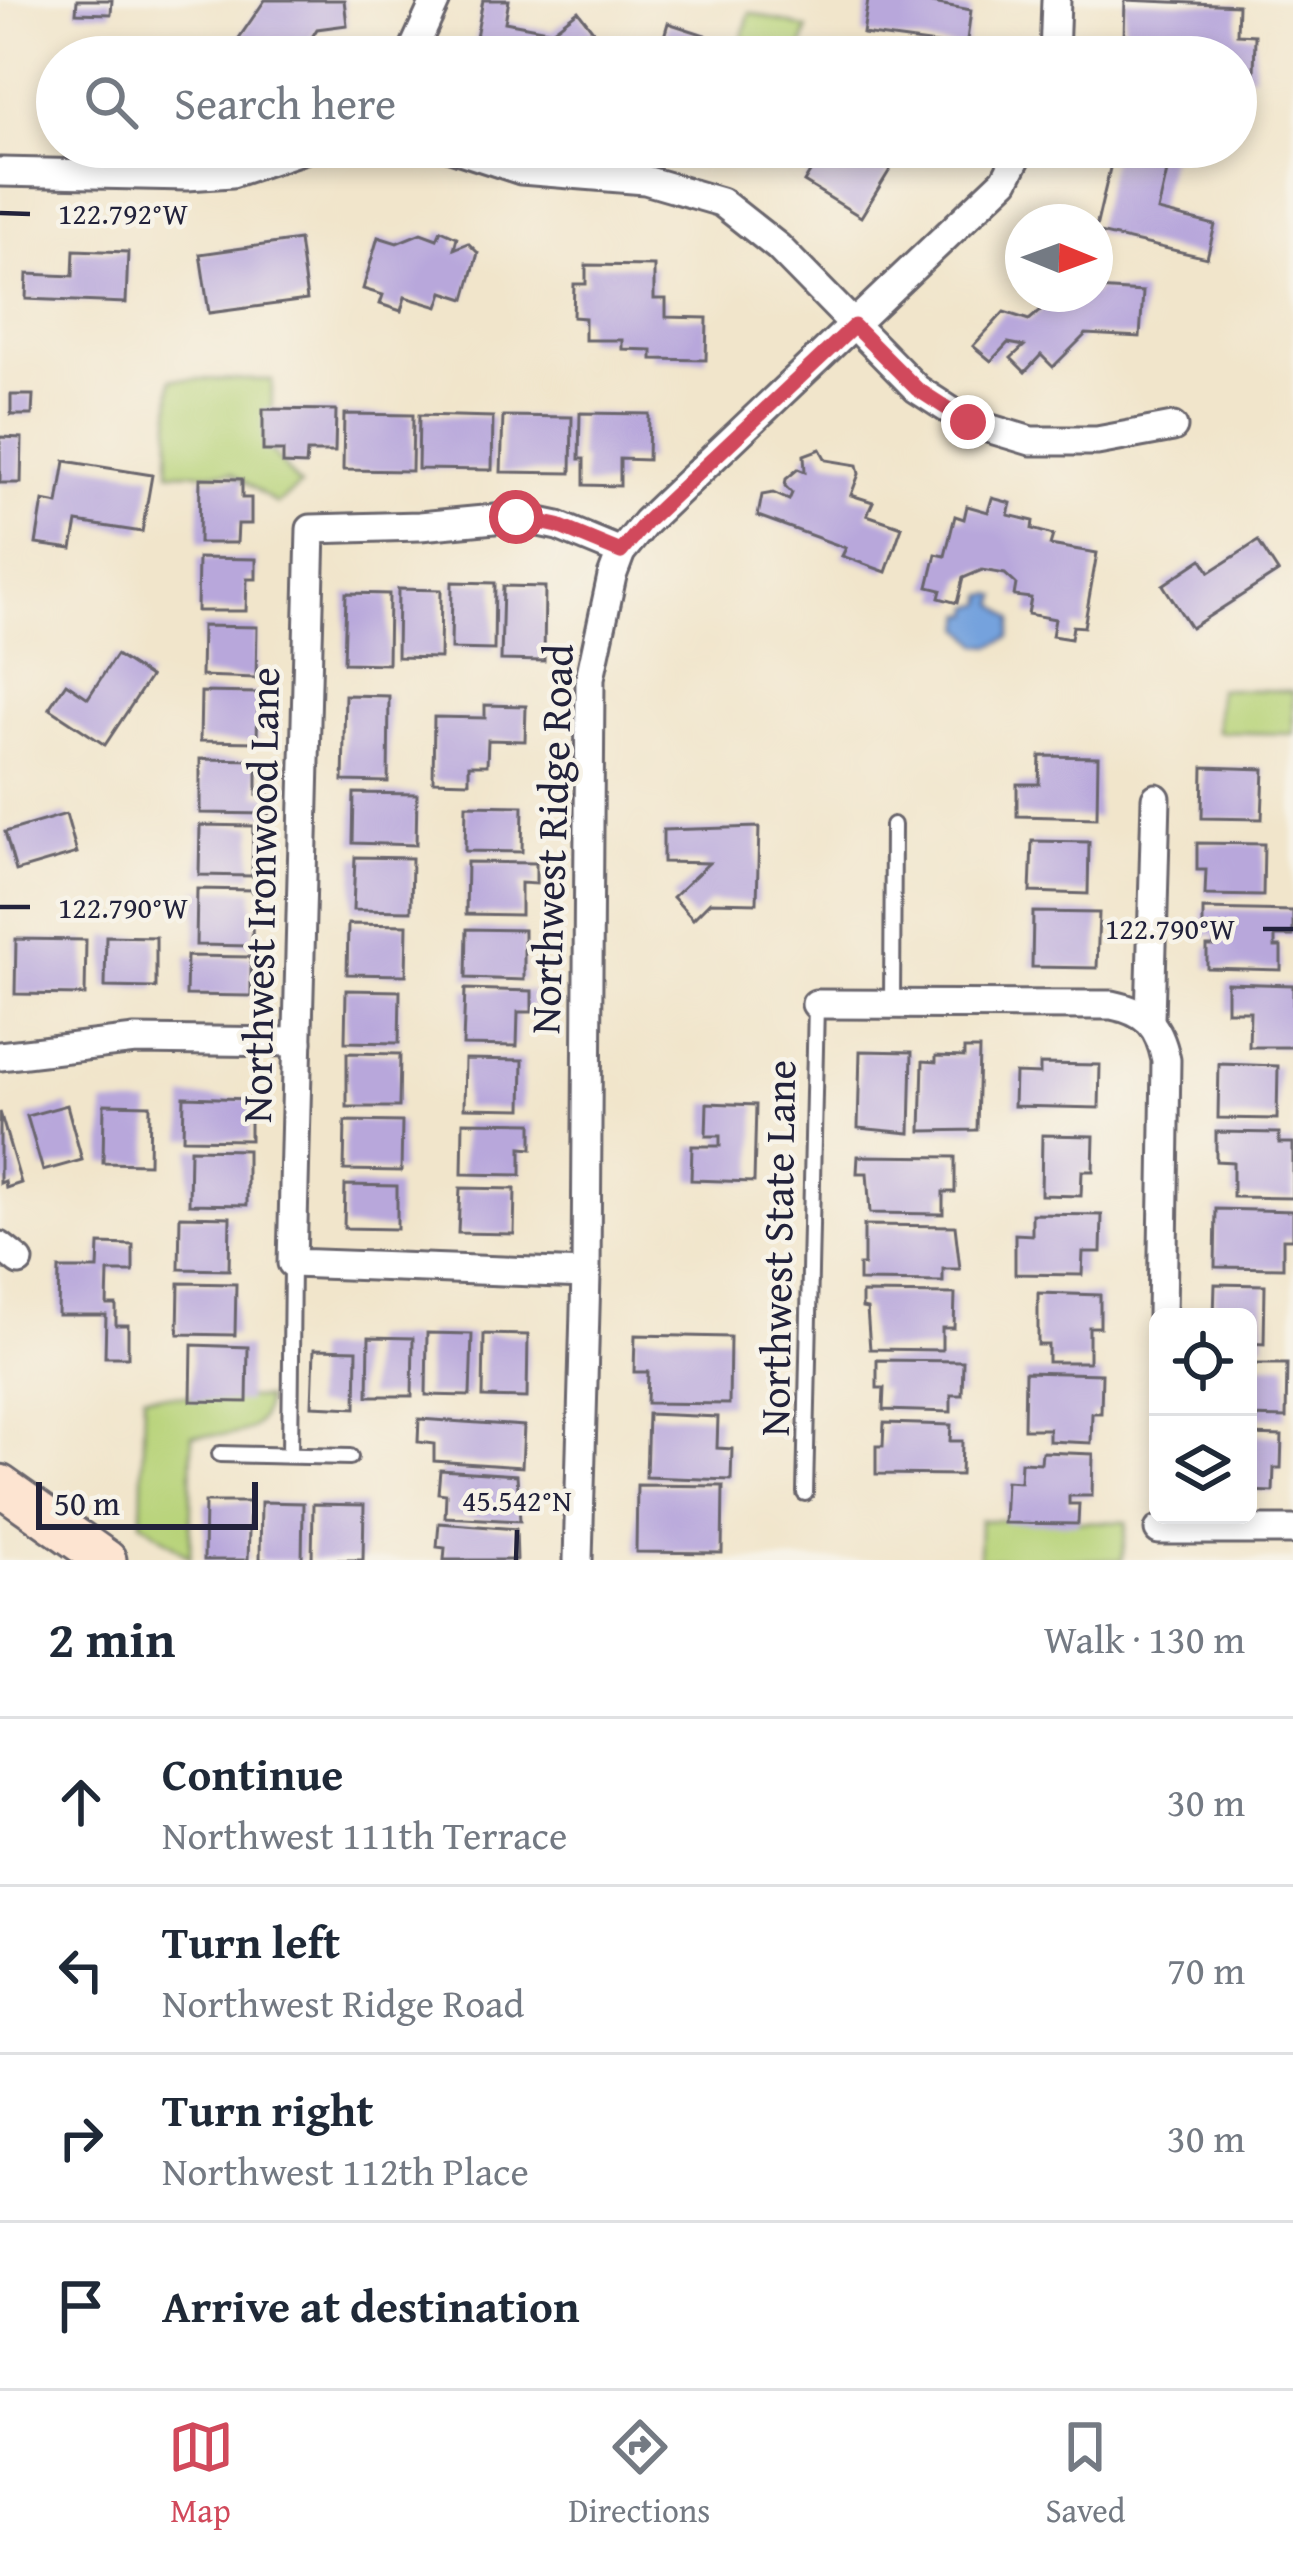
<!DOCTYPE html>
<meta charset="utf-8">
<style>
:root{--surface:#fff;--page:#f6f6f7;--text:#1f2937;--muted:#747a83;--line:#e0e1e3;--accent:#d1495b}
body{margin:0;font-family:"Gentium Book Plus",serif;background:var(--page);color:var(--text)}
.controls{position:absolute;right:36px;bottom:36px;display:grid;overflow:hidden;border-radius:18px;box-shadow:0 6px 18px #0003}
.controls button{width:108px;height:108px;display:grid;place-items:center;padding:0;border:0;border-bottom:3px solid var(--line);background:var(--surface);color:var(--text);font:60px sans-serif}
.compass{position:absolute;left:1005px;top:204px;width:108px;height:108px;border-radius:50%;background:var(--surface);box-shadow:0 6px 18px #0003;rotate:91deg}
.scale{position:absolute;left:36px;bottom:30px;width:222px;box-sizing:border-box;padding-left:12px;border:6px solid #22223b;border-top:0;font-size:33px;line-height:42px;white-space:nowrap;color:#22223b;-webkit-text-stroke:9px #f7f3e8;paint-order:stroke}
.stop{position:absolute;width:36px;height:36px;margin:-27px;border:9px solid #d1495b;border-radius:50%;background:#fff}
.stop.end{background:#d1495b;border-color:#fff;box-shadow:0 3px 12px #0008}
.list{margin:0;padding:0;list-style:none}
h2{display:flex;justify-content:space-between;align-items:center;height:156px;margin:0;padding:0 48px;font-size:51px}
h2 small{font-size:39px;font-weight:400;color:var(--muted)}
.list li{display:grid;grid-template-columns:78px 1fr auto;gap:36px;align-items:center;box-sizing:border-box;height:168px;padding:0 48px;border-top:3px solid var(--line)}
.list b{display:block;font-size:45px;white-space:nowrap}
.list p{margin:0;font-size:39px;white-space:nowrap;color:var(--muted)}
.list em{font-size:39px;font-style:normal;color:var(--muted)}
.icon{flex:none;width:66px;height:66px;fill:none;stroke:currentColor;stroke-width:2;stroke-linecap:round;stroke-linejoin:round}
.map{position:relative;flex:none;width:1293px;height:1560px;overflow:hidden}
.search{position:absolute;background:var(--surface);box-shadow:0 6px 18px #0003;left:36px;right:36px;top:36px;height:132px;display:flex;align-items:center;gap:30px;box-sizing:border-box;padding:0 42px;border-radius:66px;color:var(--muted);font-size:45px}
.sheet{height:828px;background:var(--surface)}
nav{display:flex;justify-content:space-around;align-items:center;box-sizing:border-box;height:168px;border-top:3px solid var(--line);background:var(--surface);font-size:33px;color:var(--muted)}
nav a{display:grid;justify-items:center;gap:6px}
nav .on{color:var(--accent)}
.map>svg:first-child{display:block}
.green{fill:#b8d379;stroke:#6d7a5a;stroke-width:3}
.water{fill:#74a2dd;stroke:#4b628c;stroke-width:3}
.building{fill:#b8a7db}
.lines{fill:none;stroke-linecap:round;stroke-linejoin:round}
.lane-casing{stroke:#6a666d;stroke-width:20}
.street-casing{stroke:#6a666d;stroke-width:33}
.secondary-casing{stroke:#6a666d;stroke-width:45}
.lane{stroke:#fff;stroke-width:14}
.street{stroke:#fff;stroke-width:27}
.secondary{stroke:#fde4d1;stroke-width:39}
.route{stroke:#d1495b;stroke-width:15}
.ticks{fill:none;stroke:#22223b;stroke-width:4.5}
.labels{text-anchor:middle;stroke-width:9;stroke-linejoin:round;paint-order:stroke}
.street-label{font-size:42px;fill:#22223b;stroke:#f7f3e8}
.ticks-label{font-size:30px;text-anchor:middle;fill:#22223b;stroke:#f7f3e8;stroke-width:9;stroke-linejoin:round;paint-order:stroke}
</style>
<div class="map">
<svg width="1293" height="1560" viewBox="0 0 1293 1560">
<rect width="100%" height="100%" fill="#f7f3e8"/>
<filter id="ink" filterUnits="userSpaceOnUse"><feTurbulence type="fractalNoise" baseFrequency=".00833" numOctaves="2"/><feDisplacementMap in="SourceGraphic" scale="24" xChannelSelector="R" yChannelSelector="G"/><feConvolveMatrix kernelMatrix="1 2 1 2 8 2 1 2 1" color-interpolation-filters="sRGB"/></filter>
<filter id="wash" filterUnits="userSpaceOnUse"><feTurbulence type="fractalNoise" baseFrequency=".004" numOctaves="4" result="noise"/><feDisplacementMap in="SourceGraphic" scale="48" xChannelSelector="R" yChannelSelector="G"/><feGaussianBlur stdDeviation="2.7" result="paint"/><feColorMatrix in="noise" values="0 0 0 0 0 0 0 0 0 0 0 0 0 0 0 0 0 1.4 0 .05"/><feComposite in="paint" operator="in"/></filter>
<g filter="url(#wash)">
<rect width="100%" height="100%" fill="#f1e5cb"/>
<!-- green -->
<g class="green">
<polygon points="750,12 807,29 800,57 741,41"/>
<polygon points="171,379 272,380 271,451 300,486 277,504 232,473 169,472"/>
<polygon points="1218,689 1293,691 1293,734 1217,732"/>
<path d="M144,1395L266,1398C264,1441 225,1435 192,1435L190,1557L141,1522Z"/>
<polygon points="980,1520 1127,1522 1122,1560 979,1560"/>
</g>
<!-- water -->
<polygon class="water" points="994,594 998,596 996,604 1013,619 1010,637 992,646 980,645 963,628 965,614 972,614 973,607 985,603 985,595"/>
<g id="blocks">
<!-- building -->
<g class="building">
<polygon points="77,0 112,0 111,14 76,13"/>
<polygon points="265,0 344,0 347,25 317,29 300,57 226,57"/>
<polygon points="483,0 509,0 505,22 552,31 578,11 611,54 473,54"/>
<polygon points="868,0 916,0 971,10 966,48 863,34"/>
<polygon points="1125,0 1238,5 1237,34 1255,35 1254,75 1236,74 1236,57 1108,57 1108,38 1124,38"/>
<polygon points="668,23 705,35 702,47 732,57 658,57"/>
<polygon points="825,147 891,147 887,154 896,160 861,217 804,182"/>
<polygon points="1115,147 1144,147 1171,154 1158,211 1215,225 1207,258 1095,232"/>
<polygon points="441,230 457,237 454,249 468,243 478,253 465,299 443,292 438,307 405,297 401,311 380,304 383,295 363,289 378,237 397,243 421,233 437,239"/>
<polygon points="299,240 307,300 209,313 200,254"/>
<polygon points="74,250 128,252 126,303 26,299 27,274 73,276"/>
<polygon points="586,265 654,266 654,299 666,299 666,317 707,318 706,360 652,359 652,350 622,349 622,340 585,340 585,318 573,317 574,284 586,284"/>
<polygon points="1095,289 1143,292 1140,337 1086,334 1053,367 1041,355 1025,372 1011,358 1024,346 1008,343 991,361 973,346 1004,312 1029,320 1060,294 1095,294"/>
<polygon points="11,395 33,395 32,415 11,415"/>
<polygon points="263,409 336,410 335,452 307,452 306,465 283,464 283,451 263,451"/>
<polygon points="580,413 649,414 648,460 620,459 620,486 584,485 584,459 579,459"/>
<polygon points="344,414 413,415 412,471 343,470"/>
<polygon points="419,415 493,417 492,470 418,469"/>
<polygon points="503,416 572,417 571,473 501,472"/>
<polygon points="0,437 22,438 21,483 0,483"/>
<polygon points="820,449 826,460 857,465 859,474 851,495 873,502 867,515 902,527 886,572 842,556 846,548 758,516 762,495 773,493 789,500 792,493 785,486 786,479 798,469 805,472 804,455"/>
<polygon points="65,461 152,475 142,532 77,522 72,549 36,544 43,501 58,504"/>
<polygon points="200,478 242,479 242,498 251,498 251,524 238,524 237,543 199,543"/>
<polygon points="992,498 1011,503 1008,515 1033,521 1032,529 1053,535 1050,545 1097,553 1084,627 1073,626 1071,639 1052,636 1055,619 1028,614 1031,598 1014,596 1016,584 1005,574 982,570 963,578 957,603 939,598 941,590 928,587 936,554 945,556 955,516 964,519 967,506 988,512"/>
<polygon points="1258,541 1278,572 1191,628 1163,585 1202,559 1210,572"/>
<polygon points="198,558 256,559 256,579 247,579 246,611 197,611"/>
<polygon points="452,582 495,583 494,650 451,649"/>
<polygon points="503,586 545,587 544,661 501,660"/>
<polygon points="398,589 441,590 440,658 397,657"/>
<polygon points="346,593 389,594 388,664 344,663"/>
<polygon points="202,626 257,627 256,678 201,676"/>
<polygon points="116,655 150,677 105,745 49,708 66,683 88,698"/>
<polygon points="201,692 258,693 257,742 200,741"/>
<polygon points="345,695 389,696 388,782 343,781"/>
<polygon points="485,705 526,706 525,741 488,740 487,765 469,765 469,782 433,781 434,717 485,718"/>
<polygon points="1040,756 1098,757 1097,818 1017,816 1017,784 1039,784"/>
<polygon points="200,759 257,760 257,795 269,795 269,814 200,813"/>
<polygon points="1203,767 1264,769 1262,819 1202,818"/>
<polygon points="354,793 417,794 416,845 353,843"/>
<polygon points="466,805 523,806 522,852 465,851"/>
<polygon points="66,814 77,853 16,871 5,832"/>
<polygon points="200,825 253,826 252,876 199,875"/>
<polygon points="759,827 757,903 710,902 693,919 673,897 709,863 663,862 663,830"/>
<polygon points="1032,841 1089,842 1088,894 1030,892"/>
<polygon points="1197,843 1264,844 1263,896 1205,895 1206,870 1197,870"/>
<polygon points="355,857 412,858 411,911 353,910"/>
<polygon points="467,862 536,863 536,884 521,883 521,915 466,914"/>
<polygon points="197,889 253,890 252,946 196,945"/>
<polygon points="1203,909 1293,911 1293,936 1275,936 1275,947 1281,947 1281,970 1207,968 1207,946 1214,946 1215,935 1203,935"/>
<polygon points="1033,912 1099,913 1097,968 1032,967"/>
<polygon points="348,924 407,925 406,975 347,974"/>
<polygon points="467,929 524,930 524,980 466,978"/>
<polygon points="106,936 156,937 156,988 105,987"/>
<polygon points="16,939 86,940 85,995 15,994"/>
<polygon points="187,956 251,957 251,996 186,995"/>
<polygon points="1227,983 1293,985 1293,1047 1249,1047 1250,1011 1227,1011"/>
<polygon points="465,989 532,991 532,1012 518,1012 517,1046 463,1045"/>
<polygon points="346,990 400,991 399,1043 345,1042"/>
<polygon points="964,1049 979,1049 977,1130 921,1131 923,1061 936,1062 936,1056 964,1057"/>
<polygon points="860,1051 912,1052 910,1133 858,1128"/>
<polygon points="347,1053 400,1054 399,1107 347,1107"/>
<polygon points="465,1059 523,1060 522,1109 464,1108"/>
<polygon points="1040,1064 1100,1065 1099,1108 1014,1106 1015,1073 1040,1074"/>
<polygon points="1219,1064 1278,1066 1277,1119 1218,1118"/>
<polygon points="184,1097 250,1099 250,1140 183,1139"/>
<polygon points="707,1103 756,1105 754,1182 691,1180 692,1146 720,1146 720,1136 706,1136"/>
<polygon points="104,1104 150,1105 149,1164 103,1163"/>
<polygon points="67,1105 82,1160 43,1171 27,1116"/>
<polygon points="0,1112 21,1183 6,1188 5,1181 0,1183"/>
<polygon points="345,1121 402,1122 401,1171 344,1170"/>
<polygon points="463,1122 532,1123 532,1149 521,1148 521,1175 462,1174"/>
<polygon points="1216,1132 1279,1133 1279,1143 1293,1143 1293,1198 1233,1197 1233,1162 1216,1161"/>
<polygon points="1042,1135 1094,1136 1093,1171 1082,1171 1081,1196 1041,1195"/>
<polygon points="190,1149 247,1150 247,1205 189,1204"/>
<polygon points="858,1156 955,1157 955,1192 943,1192 943,1214 870,1213 867,1173 857,1173"/>
<polygon points="345,1185 397,1186 397,1229 344,1228"/>
<polygon points="460,1188 515,1189 514,1234 458,1233"/>
<polygon points="1216,1209 1293,1211 1293,1239 1283,1239 1283,1268 1215,1267"/>
<polygon points="1032,1214 1102,1215 1101,1252 1083,1252 1082,1275 1015,1274 1015,1234 1032,1235"/>
<polygon points="180,1216 230,1217 229,1270 179,1269"/>
<polygon points="864,1225 955,1226 960,1269 943,1269 943,1282 859,1281 859,1265 864,1265"/>
<polygon points="99,1244 133,1245 133,1272 108,1272 107,1305 116,1305 116,1325 128,1325 128,1357 105,1357 106,1315 58,1315 59,1269 98,1269"/>
<polygon points="179,1283 236,1284 235,1335 178,1334"/>
<polygon points="1215,1284 1265,1285 1264,1344 1248,1343 1248,1317 1214,1317"/>
<polygon points="862,1293 955,1294 954,1328 942,1328 942,1350 870,1349 867,1309 862,1308"/>
<polygon points="1038,1293 1100,1295 1100,1327 1089,1327 1089,1362 1048,1362 1048,1345 1038,1345"/>
<polygon points="427,1333 472,1334 470,1396 426,1395"/>
<polygon points="484,1334 528,1335 527,1398 483,1397"/>
<polygon points="635,1335 730,1337 729,1404 647,1403 648,1372 634,1372"/>
<polygon points="369,1337 413,1338 412,1396 368,1396"/>
<polygon points="192,1345 248,1347 247,1402 191,1401"/>
<polygon points="314,1349 357,1350 356,1408 312,1406"/>
<polygon points="877,1360 963,1361 962,1395 951,1395 951,1412 883,1410 884,1388 877,1388"/>
<polygon points="1248,1364 1287,1364 1286,1418 1248,1417"/>
<polygon points="1025,1372 1102,1374 1101,1413 1092,1413 1091,1443 1049,1441 1049,1429 1024,1429"/>
<polygon points="648,1414 718,1417 717,1448 732,1449 731,1480 646,1477"/>
<polygon points="419,1419 524,1426 522,1467 434,1461 434,1444 418,1442"/>
<polygon points="884,1423 951,1425 950,1441 962,1441 961,1475 876,1474 876,1446 883,1446"/>
<polygon points="1248,1435 1282,1436 1281,1468 1274,1468 1273,1492 1248,1491"/>
<polygon points="1042,1452 1093,1454 1092,1496 1069,1496 1069,1504 1079,1504 1078,1524 1004,1523 1006,1481 1020,1482 1021,1462 1041,1463"/>
<polygon points="440,1470 517,1475 520,1521 445,1517 446,1494 438,1493"/>
<polygon points="637,1485 723,1486 722,1553 636,1552"/>
<polygon points="205,1502 250,1502 248,1560 204,1560"/>
<polygon points="261,1502 303,1503 302,1560 260,1560"/>
<polygon points="313,1504 364,1505 363,1560 312,1560"/>
<polygon points="439,1523 516,1529 517,1560 444,1560 445,1548 437,1547"/>
</g>
</g>
</g>
<g filter="url(#ink)">
<use href="#blocks" fill-opacity="0" stroke="#6a666d" stroke-width="3"/>
<g class="lines">
<!-- lane casing -->
<g class="lane-casing">
<g id="lane">
<polyline points="892,1004 893,825"/>
<polyline points="220,1454 350,1457"/>
<polyline points="290,1455 292,1263"/>
<polyline points="805,1493 816,1004"/>
</g>
</g>
<!-- street casing -->
<g class="street-casing">
<g id="street">
<polyline points="410,57 436,0"/>
<polyline points="1054,57 1056,0"/>
<polyline points="451,147 521,170 645,180 721,202 778,247 917,389 968,422 1031,441 1097,441 1173,427"/>
<polyline points="0,172 187,176 232,173 310,147"/>
<path d="M816,1004L1112,1005C1147,1012 1159,1026 1166,1060L1162,1317"/>
<polyline points="1150,1019 1156,798"/>
<polyline points="0,1056 135,1040 298,1042"/>
<polyline points="0,1246 19,1261"/>
<polyline points="586,1274 292,1263 311,529 420,526 516,517 558,526 621,552"/>
<polyline points="1159,1530 1293,1530"/>
<polyline points="578,1560 586,1274 590,678 612,576 621,552 646,522 1005,180 1022,147"/>
</g>
</g>
<!-- secondary casing -->
<g class="secondary-casing">
<polyline id="secondary" points="0,1485 106,1560"/>
</g>
<!-- lane -->
<use href="#lane" class="lane"/>
<!-- street -->
<use href="#street" class="street"/>
<!-- secondary -->
<use href="#secondary" class="secondary"/>
</g>
</g>
<g class="lines" filter="url(#ink)">
<!-- route -->
<polyline class="route" points="516,517 558,526 621,552 646,522 854,326 917,389 968,422"/>
</g>
<!-- ticks -->
<path class="ticks" d="M0,213L30,214M0,907H30M1263,929H1293M516,1560L517,1530"/>
<g class="labels">
<!-- street labels -->
<g class="street-label">
<text transform="translate(551 839) rotate(-88)" y="15">Northwest Ridge Road</text>
<text transform="translate(260 895) rotate(-89)" y="15">Northwest Ironwood Lane</text>
<text transform="translate(777 1248) rotate(-89)" y="15">Northwest State Lane</text>
</g>
</g>
<g class="ticks-label">
<text x="123" y="224">122.792°W</text>
<text x="123" y="918">122.790°W</text>
<text x="1170" y="939">122.790°W</text>
<text x="517" y="1511">45.542°N</text>
</g>
</svg>
<div class="controls">
<button><svg class="icon" aria-label="locate" viewBox="0 0 24 24"><circle cx="12" cy="12" r="6"/><path d="M12 2v4M12 18v4M2 12h4M18 12h4"/></svg></button>
<button><svg class="icon" aria-label="layers" viewBox="0 0 24 24"><path d="M12 4l9 5-9 5-9-5zM3 14l9 5 9-5"/></svg></button>
</div>
<svg class="compass" viewBox="-18 -18 36 36"><path d="M0-13l5 13h-10z" fill="#e53935"/><path d="M0 13l5-13h-10z" fill="#747a83"/></svg>
<div class="scale">50 m</div>
<div class="stop" style="left:516px;top:517px"></div>
<div class="stop end" style="left:968px;top:422px"></div>
<div class="search"><svg class="icon" aria-label="search" viewBox="0 0 24 24"><circle cx="10" cy="10" r="6"/><path d="M15 15l6 6"/></svg>Search here</div>
</div>
<section class="sheet">
<h2>2 min<small>Walk · 130 m</small></h2>
<ul class="list">
<li><svg class="icon" aria-label="ahead" viewBox="0 0 24 24"><path d="M12 20V5M6 11l6-6 6 6"/></svg><div><b>Continue</b><p>Northwest 111th Terrace</p></div><em>30 m</em></li>
<li><svg class="icon" aria-label="left" viewBox="0 0 24 24"><path d="M17 20v-9H6M10 6l-5 5 5 5"/></svg><div><b>Turn left</b><p>Northwest Ridge Road</p></div><em>70 m</em></li>
<li><svg class="icon" aria-label="right" viewBox="0 0 24 24"><path d="M7 20v-9h11M14 6l5 5-5 5"/></svg><div><b>Turn right</b><p>Northwest 112th Place</p></div><em>30 m</em></li>
<li><svg class="icon" aria-label="arrive" viewBox="0 0 24 24"><path d="M6 21V4h12l-3 4 3 4H6"/></svg><div><b>Arrive at destination</b></div></li>
</ul>
</section>
<nav>
<a class="on"><svg class="icon" aria-label="map" viewBox="0 0 24 24"><path d="M3 6l6-2 6 2 6-2v14l-6 2-6-2-6 2zM9 4v14M15 6v14"/></svg>Map</a>
<a><svg class="icon" aria-label="directions" viewBox="0 0 24 24"><path d="M12 3l9 9-9 9-9-9zM9 14v-3h6M13 9l2 2-2 2"/></svg>Directions</a>
<a><svg class="icon" aria-label="saved" viewBox="0 0 24 24"><path d="M7 4h10v16l-5-4-5 4z"/></svg>Saved</a>
</nav>
